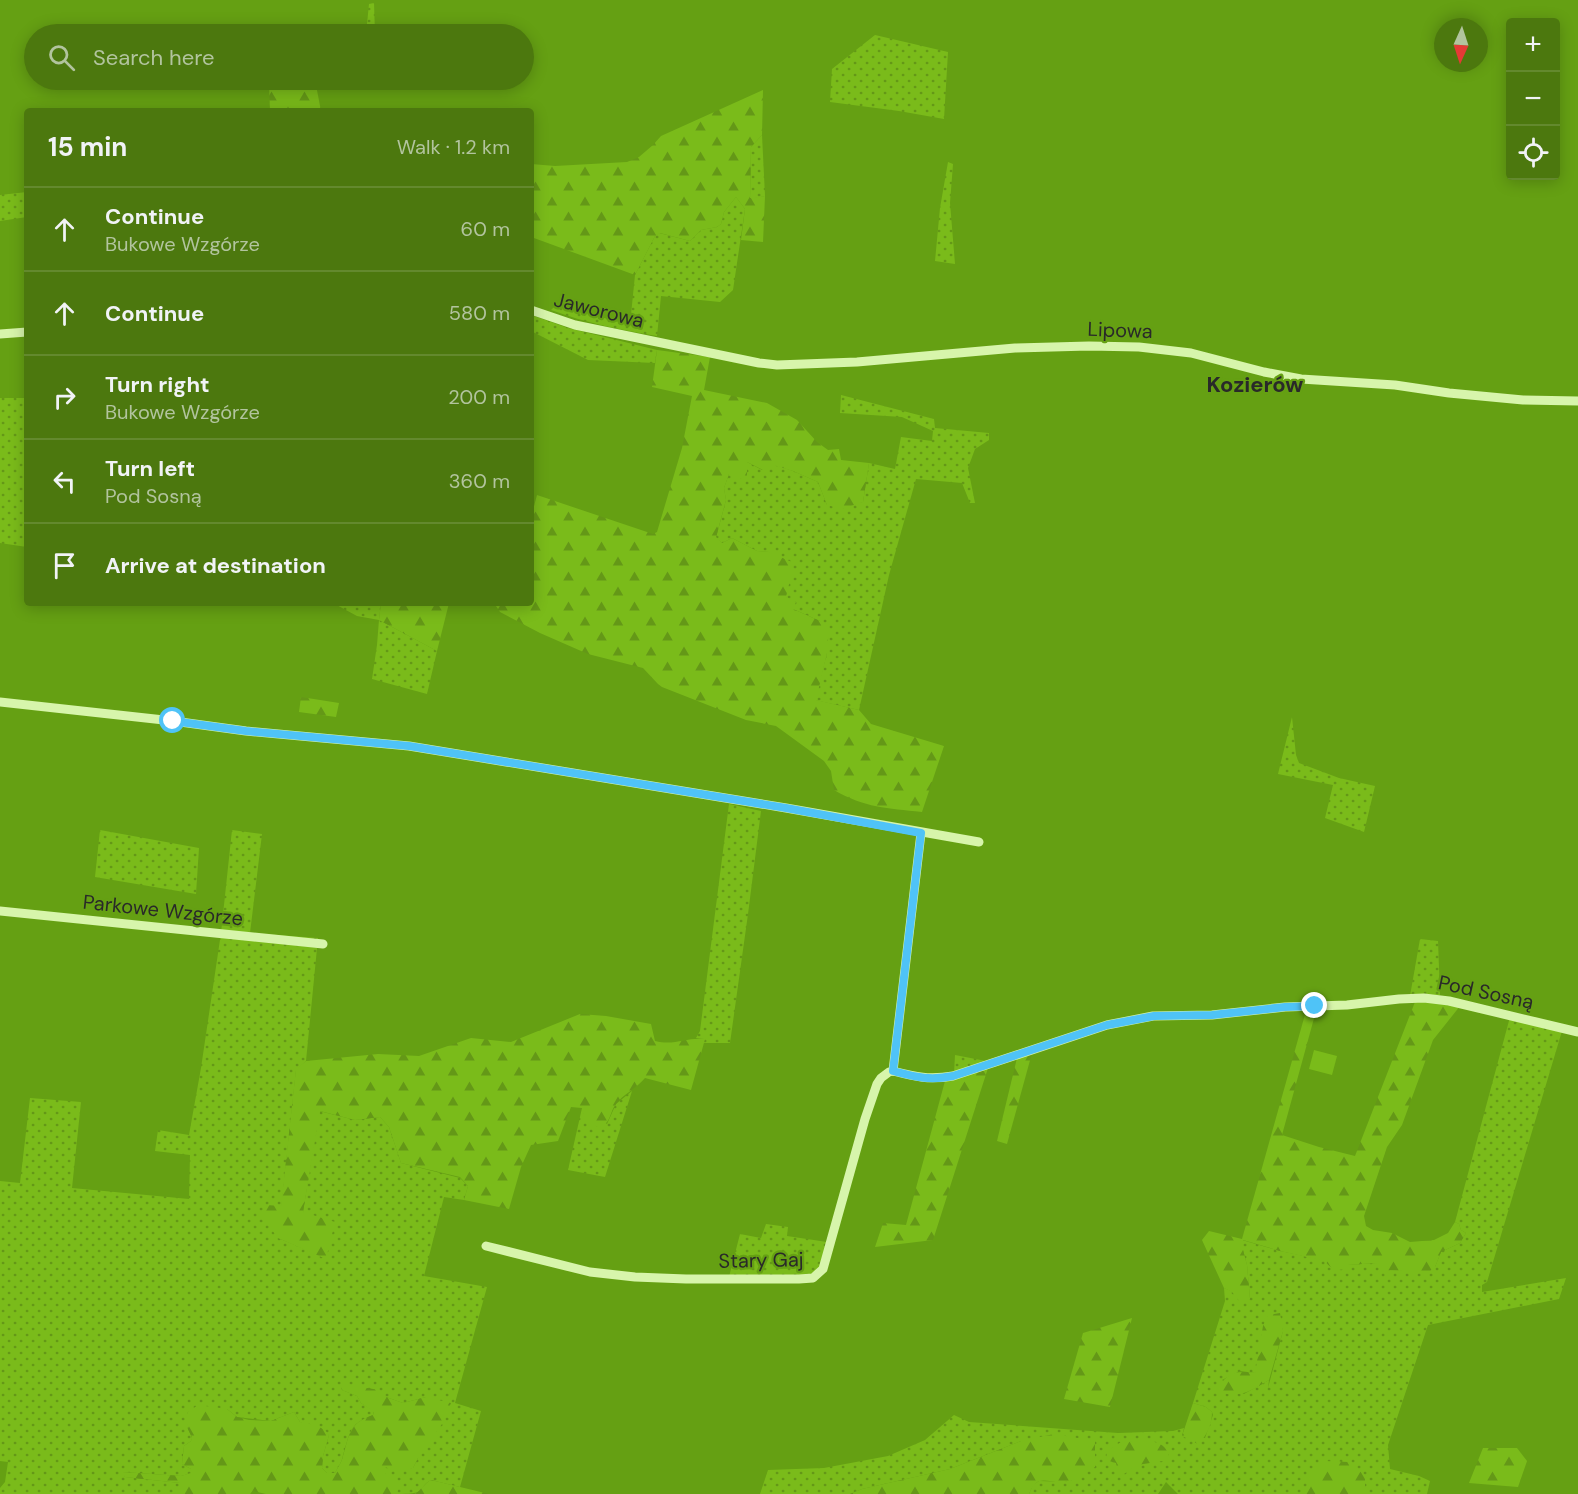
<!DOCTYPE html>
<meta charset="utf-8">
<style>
:root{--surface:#4c780e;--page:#537d17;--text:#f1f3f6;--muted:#b2c49e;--line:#63892e}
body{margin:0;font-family:"DM Sans",sans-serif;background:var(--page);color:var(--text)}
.controls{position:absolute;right:18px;top:18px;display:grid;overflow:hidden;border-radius:6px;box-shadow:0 3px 15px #0003}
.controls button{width:54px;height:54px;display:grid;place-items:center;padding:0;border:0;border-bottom:2px solid var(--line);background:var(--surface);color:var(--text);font:30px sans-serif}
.compass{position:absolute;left:1434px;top:18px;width:54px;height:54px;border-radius:50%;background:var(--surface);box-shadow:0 3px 15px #0003;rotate:183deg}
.stop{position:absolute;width:18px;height:18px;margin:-14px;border:4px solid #4fc3f7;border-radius:50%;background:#fff}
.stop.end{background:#4fc3f7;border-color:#fff;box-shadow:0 2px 6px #0008}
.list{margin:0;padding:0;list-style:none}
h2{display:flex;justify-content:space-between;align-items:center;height:78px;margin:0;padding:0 24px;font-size:26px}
h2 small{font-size:20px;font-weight:400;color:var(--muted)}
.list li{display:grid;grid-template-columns:39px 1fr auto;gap:18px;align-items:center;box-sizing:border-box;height:84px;padding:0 24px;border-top:2px solid var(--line)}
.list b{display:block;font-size:22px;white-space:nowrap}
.list p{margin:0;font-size:20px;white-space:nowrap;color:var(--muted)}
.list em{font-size:20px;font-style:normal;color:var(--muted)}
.icon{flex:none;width:33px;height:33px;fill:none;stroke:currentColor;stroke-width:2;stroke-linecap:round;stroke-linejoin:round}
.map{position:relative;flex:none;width:1578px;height:1494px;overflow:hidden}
.search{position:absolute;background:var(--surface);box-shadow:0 3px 15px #0003;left:24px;top:24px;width:510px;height:66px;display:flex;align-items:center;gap:15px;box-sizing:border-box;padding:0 21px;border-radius:33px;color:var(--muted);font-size:22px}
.panel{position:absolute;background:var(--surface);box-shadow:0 3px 15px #0003;left:24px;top:108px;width:510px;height:498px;border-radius:6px}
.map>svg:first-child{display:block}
.grass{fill:url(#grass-dots);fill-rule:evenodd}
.forest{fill:url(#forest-firs)}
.garden{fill:#7abb1a}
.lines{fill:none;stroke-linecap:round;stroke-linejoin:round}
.street{stroke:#d7f5ab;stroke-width:9}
.route{stroke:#4fc3f7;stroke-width:8}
.labels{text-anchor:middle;stroke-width:4.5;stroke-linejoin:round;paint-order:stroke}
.street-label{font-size:20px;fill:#292929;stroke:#65a013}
.quarter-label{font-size:22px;font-weight:bold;fill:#292929;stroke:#65a013}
</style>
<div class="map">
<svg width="1578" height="1494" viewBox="0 0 1578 1494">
<defs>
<pattern id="grass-dots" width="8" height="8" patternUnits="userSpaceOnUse" patternTransform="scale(1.5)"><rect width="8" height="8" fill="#7abb1a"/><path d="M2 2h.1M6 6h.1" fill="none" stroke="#649817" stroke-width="1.8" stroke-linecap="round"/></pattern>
<pattern id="forest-firs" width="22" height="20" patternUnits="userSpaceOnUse" patternTransform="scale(1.5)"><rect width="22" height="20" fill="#7abb1a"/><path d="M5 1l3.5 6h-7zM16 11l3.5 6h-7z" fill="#649817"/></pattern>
</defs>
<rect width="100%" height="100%" fill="#65a013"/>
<!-- grass -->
<g class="grass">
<polygon points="374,3 375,34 307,34 328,28 367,24 369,4"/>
<polygon points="875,35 948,52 944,119 899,111 830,102 832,69"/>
<polygon points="762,135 765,196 750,199 751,147"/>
<polygon points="948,162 953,164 950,203 955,264 935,261 940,208"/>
<polygon points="27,192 27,217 0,221 0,195"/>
<path d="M736,197L745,209L733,290L720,302L661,296L657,336C621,330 586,323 551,310L556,305L630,325L635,275L655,236L659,233L690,241L701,230L717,227L721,224L724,212Z"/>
<polygon points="531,315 568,328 657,350 655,363 588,360 531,331"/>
<polygon points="841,395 934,419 935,428 989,433 989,440 975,449 968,468 975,503 970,503 962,483 916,479 889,575 859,710 815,700 827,653 820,621 793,609 786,597 769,552 757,551 732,538 722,543 716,538 726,500 724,488 729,474 747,462 762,470 770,463 793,471 818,482 827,505 863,502 869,463 895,469 901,437 932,441 933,431 902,417 840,413"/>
<polygon points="0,398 27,398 27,547 0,543"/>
<polygon points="333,603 381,603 379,620 437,651 427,694 372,679 377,645 379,620 357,616"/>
<polygon points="1292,717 1296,755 1299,763 1339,778 1375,786 1364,832 1325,818 1333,785 1278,774"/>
<polygon points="729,804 761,811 748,914 730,1043 704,1043 704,1039 696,1038 700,1031"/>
<polygon points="100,830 199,848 196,894 95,877"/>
<path d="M232,830L262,834L250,933L318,938L306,1061L296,1070L278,1238L326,1258L303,1212L319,1111L355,1120L380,1117L389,1127L401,1163L460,1178L468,1186L464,1200L444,1197L424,1276L487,1287L455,1403L481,1411L460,1487L431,1480C425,1483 424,1486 420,1491C415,1494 403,1494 396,1494L385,1473V1466L413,1468L418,1458L426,1397L403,1403L386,1397L342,1390L357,1396L361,1403L374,1411L373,1415C348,1424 350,1434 343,1455C342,1462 338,1467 335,1473H327L322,1468L323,1456L329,1435L300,1422L294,1412L271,1421L237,1417L227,1409L187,1427L192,1438L191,1441L184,1446L182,1464L191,1469L192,1473L181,1476L123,1472L125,1477L180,1483V1494H0V1488L5,1482L8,1462L0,1461V1181L20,1183L30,1098L81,1102L72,1188L189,1199L190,1155L155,1151L158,1130L189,1135L201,1068L221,933Z"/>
<polygon points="1420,939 1438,941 1440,995 1410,996"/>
<path d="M1510,1017L1562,1031L1487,1282L1482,1285V1292L1566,1278L1559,1299L1428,1325L1388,1445L1390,1469L1419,1476L1430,1481L1427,1494H1178L1166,1482L1158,1494H1029L1033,1485L1039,1481L1067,1482L1021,1441L950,1469L862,1489L850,1494H760L768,1470L824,1468L888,1456L925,1440L954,1415L969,1422L1118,1433L1173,1431L1184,1428L1182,1436L1205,1438L1213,1415L1212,1412L1206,1407L1193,1403L1225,1301L1224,1288L1250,1299L1247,1265L1243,1250L1242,1240L1280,1251L1348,1265L1376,1263L1435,1267L1441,1252L1460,1243L1466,1233L1461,1230L1459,1224L1455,1222ZM1283,1331L1268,1388L1269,1380L1244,1394L1222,1380L1240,1371L1255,1373Z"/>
<polygon points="955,1055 991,1062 954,1074"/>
<polygon points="632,1091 605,1177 568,1170 582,1108 607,1124 616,1104"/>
<polygon points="766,1224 788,1227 787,1236 827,1242 819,1269 811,1275 729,1277 740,1234 761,1238"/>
</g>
<!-- forest -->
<g class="forest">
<polygon points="289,80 315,80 321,111 270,111 269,84"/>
<polygon points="763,90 762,135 751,147 750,198 765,196 763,242 741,240 745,209 736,197 724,212 721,224 717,227 701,230 690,241 660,233 655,236 635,275 534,238 531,240 531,164 555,166 627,162 639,157 653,145 661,136"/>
<path d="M657,350L710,357L704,390L767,403L797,420L817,442L828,450L839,449L841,460L869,463L863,502L842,509L827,505L818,482L793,471L770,464L763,470L747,462V481L729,474L724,488L726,500L716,537L722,543L732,538L757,551L769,552L794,563L786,597L796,602L793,609L820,621L829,627L827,653L816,700L859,710L871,724L944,746L922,812C887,808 865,808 834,790L831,771L824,761L776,726L746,720L662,687L658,684L643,668L588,654L540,633L500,612L494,603H531V518L537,495L653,534L657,532L682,448L692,396L652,387Z"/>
<polygon points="381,603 449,603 437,651 379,620"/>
<polygon points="301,697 339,703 336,717 299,712"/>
<path d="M1415,1002H1427L1460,1006L1433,1040L1402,1125L1387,1147L1364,1216L1366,1226L1373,1230L1392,1233L1410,1242L1434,1240L1448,1233L1455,1222L1459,1224L1461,1230L1466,1233L1460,1243L1441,1252L1435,1267L1429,1272L1386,1270L1376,1263L1348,1265L1346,1269C1336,1271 1331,1269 1325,1261L1280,1251L1243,1240V1250L1247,1265L1250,1299L1240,1302L1232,1292L1224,1288L1202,1240L1209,1231L1242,1239L1306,1011H1316L1282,1135L1319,1147L1355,1156Z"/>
<path d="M580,1014L606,1016L651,1024L655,1041C675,1046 686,1037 705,1039L691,1090L645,1078C637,1088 622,1095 616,1104C609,1113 612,1121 600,1128L585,1121L582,1108L571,1107L558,1141L531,1145L521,1167L509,1209L464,1200L468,1186L460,1177L401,1163L389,1127L380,1117L355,1120L320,1111L303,1212L335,1222L326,1259L278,1238L263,1218L266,1205L281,1206L296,1069L306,1061L378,1054L419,1056L471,1038L511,1042Z"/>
<polygon points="1032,1053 1007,1144 997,1141 1017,1058"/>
<polygon points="988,1068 933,1240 875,1247 883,1223 906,1225 945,1081"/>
<path d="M1280,1313L1283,1331L1269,1380C1248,1392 1242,1398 1217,1392C1225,1373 1235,1370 1255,1373L1263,1326L1268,1315Z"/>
<polygon points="1132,1318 1110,1407 1064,1399 1083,1333"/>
<path d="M344,1384L379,1390L386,1397L403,1403L426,1397L451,1403L442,1424L418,1458L413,1468L398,1472L385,1467V1473L398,1483V1490L396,1494H266L253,1491L250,1494H180V1483L125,1477L122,1472L181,1476L191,1473V1469L182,1464L184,1446L191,1441L192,1437L187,1427L188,1412L198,1405L227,1409L237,1417L249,1420L271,1421L294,1412L300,1422C310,1424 324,1426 329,1435L323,1456L322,1468L327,1473H335C338,1467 342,1462 343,1456C350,1434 348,1424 373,1415L374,1412L361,1403L357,1396L342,1390L341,1387Z"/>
<path d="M1193,1403L1206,1407L1212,1412C1212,1424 1207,1436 1198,1444L1182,1436Z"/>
<path d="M1054,1434L1095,1441V1467C1086,1472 1075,1481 1065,1482C1047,1484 1038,1472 1029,1494H850L862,1489L950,1469L1021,1441Z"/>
<path d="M1149,1440C1160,1444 1165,1444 1169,1456L1163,1461L1137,1465L1124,1474L1118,1473L1116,1463L1106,1460L1107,1451L1121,1442Z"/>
<polygon points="1483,1448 1517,1448 1527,1461 1518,1487 1469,1483"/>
<polygon points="1324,1461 1348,1462 1365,1475 1365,1486 1362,1494 1305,1494 1309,1476"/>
<path d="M431,1480L489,1494H415C421,1490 424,1484 431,1480Z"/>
</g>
<!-- garden -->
<polygon class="garden" points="1314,1050 1337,1056 1332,1075 1309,1069"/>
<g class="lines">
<!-- street -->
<g class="street">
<polyline points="531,310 575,325 759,363 777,365 857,362 1015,348 1089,346 1139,347 1191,353 1264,372 1301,379 1395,385 1449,393 1523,400 1578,401"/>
<polyline points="0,334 27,332"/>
<polyline points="0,702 173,721 246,731 409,746 786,808 979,842"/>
<polyline points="0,911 323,944"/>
<path d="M893,1071C916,1077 929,1080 953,1076L1107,1025L1153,1016L1212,1015L1285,1007L1347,1005L1399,999L1424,998L1449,1001L1578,1032"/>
<polyline points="893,1071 921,833"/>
<polyline points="486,1246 590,1272 635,1277 686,1279 799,1279 813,1278 823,1269 865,1119 877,1084 881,1078 889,1072 893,1071"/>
</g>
</g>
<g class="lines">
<!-- route -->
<path class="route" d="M173,721L246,731L409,746L786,808L921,833L893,1071C916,1077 929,1081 953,1076L1107,1025L1154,1016L1212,1015L1285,1007L1315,1006"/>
</g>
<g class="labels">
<!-- street labels -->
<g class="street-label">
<text transform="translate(599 310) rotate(14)" y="7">Jaworowa</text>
<text transform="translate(1120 330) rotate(2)" y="7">Lipowa</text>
<text transform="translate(163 910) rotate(6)" y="7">Parkowe Wzgórze</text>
<text transform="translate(1486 992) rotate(12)" y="7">Pod Sosną</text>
<text transform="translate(761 1260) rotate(-1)" y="7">Stary Gaj</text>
</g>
<!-- quarter labels -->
<g class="quarter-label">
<text x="1255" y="392">Kozierów</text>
</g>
</g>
</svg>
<div class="controls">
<button>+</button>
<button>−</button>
<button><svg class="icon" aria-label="locate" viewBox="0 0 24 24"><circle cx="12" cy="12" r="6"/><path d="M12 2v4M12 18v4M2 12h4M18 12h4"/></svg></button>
</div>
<svg class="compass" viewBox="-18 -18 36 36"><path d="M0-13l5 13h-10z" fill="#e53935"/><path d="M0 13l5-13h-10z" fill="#b2c49e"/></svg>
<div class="stop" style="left:173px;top:721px"></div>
<div class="stop end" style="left:1315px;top:1006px"></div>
<div class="search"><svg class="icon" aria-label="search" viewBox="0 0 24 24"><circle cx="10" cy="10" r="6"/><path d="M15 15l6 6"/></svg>Search here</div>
<section class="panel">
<h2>15 min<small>Walk · 1.2 km</small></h2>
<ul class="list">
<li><svg class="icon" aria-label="ahead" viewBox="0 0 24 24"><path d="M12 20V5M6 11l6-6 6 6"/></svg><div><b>Continue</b><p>Bukowe Wzgórze</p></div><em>60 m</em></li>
<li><svg class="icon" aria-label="ahead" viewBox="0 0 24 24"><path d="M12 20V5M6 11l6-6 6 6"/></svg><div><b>Continue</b></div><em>580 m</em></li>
<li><svg class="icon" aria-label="right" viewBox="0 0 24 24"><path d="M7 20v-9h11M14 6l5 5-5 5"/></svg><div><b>Turn right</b><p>Bukowe Wzgórze</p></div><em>200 m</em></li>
<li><svg class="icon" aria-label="left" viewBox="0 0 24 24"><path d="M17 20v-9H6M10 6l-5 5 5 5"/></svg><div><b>Turn left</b><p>Pod Sosną</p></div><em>360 m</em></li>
<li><svg class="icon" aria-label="arrive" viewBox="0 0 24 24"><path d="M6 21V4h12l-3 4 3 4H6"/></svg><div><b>Arrive at destination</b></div></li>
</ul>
</section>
</div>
